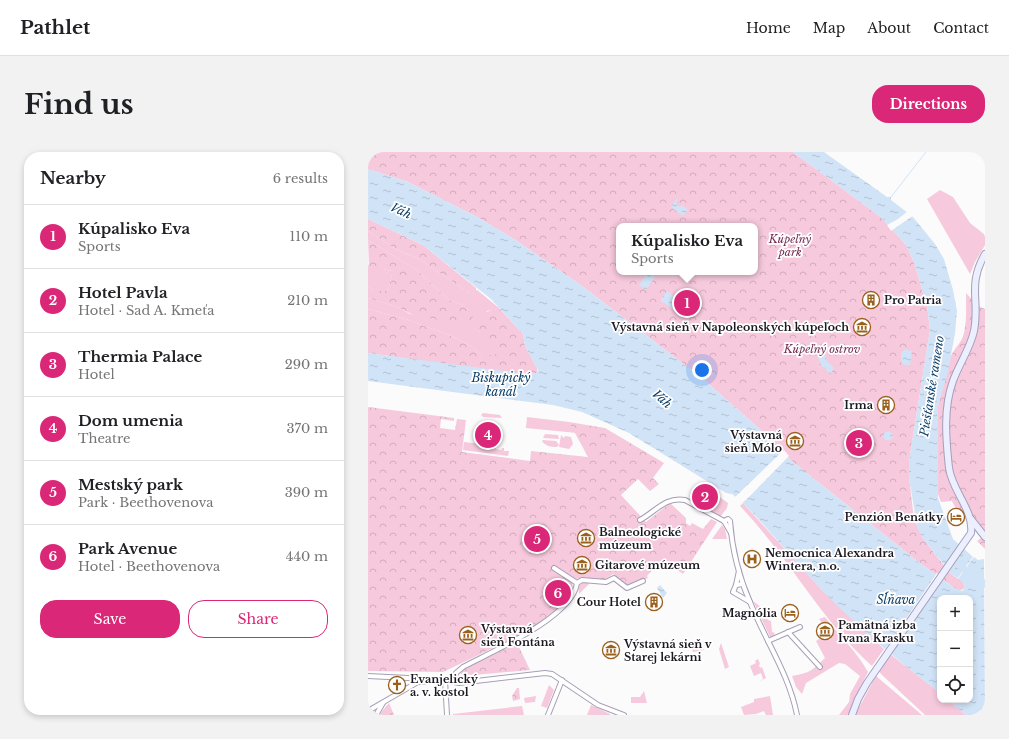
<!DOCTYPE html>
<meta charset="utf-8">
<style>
:root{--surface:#fff;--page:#f2f2f2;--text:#202124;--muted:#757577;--line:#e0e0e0;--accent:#db2777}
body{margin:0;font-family:"Libre Baskerville",serif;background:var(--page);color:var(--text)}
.controls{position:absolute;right:12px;bottom:12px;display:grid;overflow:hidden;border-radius:8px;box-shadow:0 2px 6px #0003}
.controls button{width:36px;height:36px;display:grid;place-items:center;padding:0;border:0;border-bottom:1px solid var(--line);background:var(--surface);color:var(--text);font:20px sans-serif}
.you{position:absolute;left:334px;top:218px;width:14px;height:14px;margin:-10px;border:3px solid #fff;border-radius:50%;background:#1a73e8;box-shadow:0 0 0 6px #1a73e833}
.badge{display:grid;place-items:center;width:26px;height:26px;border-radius:50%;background:var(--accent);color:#fff;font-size:13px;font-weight:700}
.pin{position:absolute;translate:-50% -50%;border:2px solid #fff;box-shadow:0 1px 4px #0006}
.popup{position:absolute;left:248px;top:71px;width:142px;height:52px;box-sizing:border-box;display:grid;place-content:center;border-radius:8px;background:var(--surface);filter:drop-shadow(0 1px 3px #0005);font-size:13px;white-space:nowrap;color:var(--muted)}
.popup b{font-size:15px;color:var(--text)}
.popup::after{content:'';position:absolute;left:50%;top:100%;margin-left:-8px;border:8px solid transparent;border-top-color:var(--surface)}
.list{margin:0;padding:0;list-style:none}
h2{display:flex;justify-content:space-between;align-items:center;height:52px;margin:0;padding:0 16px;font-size:17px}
h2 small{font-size:13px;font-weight:400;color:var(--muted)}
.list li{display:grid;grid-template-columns:26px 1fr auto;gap:12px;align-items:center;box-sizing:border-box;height:64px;padding:0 16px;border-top:1px solid var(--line)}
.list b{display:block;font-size:15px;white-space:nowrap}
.list p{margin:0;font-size:13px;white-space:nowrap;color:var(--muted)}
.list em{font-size:13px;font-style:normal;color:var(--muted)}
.actions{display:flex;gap:8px;padding:12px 16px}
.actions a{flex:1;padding:9px 0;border:1px solid var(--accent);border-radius:16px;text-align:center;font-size:14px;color:var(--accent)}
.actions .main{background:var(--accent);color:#fff}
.icon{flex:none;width:22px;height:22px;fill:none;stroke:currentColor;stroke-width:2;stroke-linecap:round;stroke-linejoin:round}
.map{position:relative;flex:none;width:617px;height:563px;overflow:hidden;border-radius:16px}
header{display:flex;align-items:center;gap:24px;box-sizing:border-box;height:56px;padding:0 20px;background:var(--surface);border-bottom:1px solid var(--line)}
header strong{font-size:19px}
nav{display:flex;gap:22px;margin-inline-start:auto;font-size:14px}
.intro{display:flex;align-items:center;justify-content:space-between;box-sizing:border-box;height:96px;padding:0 24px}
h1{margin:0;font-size:28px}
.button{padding:10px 18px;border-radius:16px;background:var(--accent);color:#fff;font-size:14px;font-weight:700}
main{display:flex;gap:24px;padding:0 24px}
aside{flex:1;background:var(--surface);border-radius:16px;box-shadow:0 2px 6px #0003}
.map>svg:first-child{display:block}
.grass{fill:#f6c9dd}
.forest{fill:url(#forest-crowns);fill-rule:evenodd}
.water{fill:url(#water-ripples)}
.pier{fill:#fbfbfb}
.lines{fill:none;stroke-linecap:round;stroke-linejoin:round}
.stream{stroke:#d1e3f6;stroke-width:1}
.river{stroke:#d1e3f6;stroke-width:7}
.minor-casing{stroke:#a69fb7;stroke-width:6}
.secondary-casing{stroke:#a69fb7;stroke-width:8}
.minor{stroke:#fff;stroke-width:4}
.secondary{stroke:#ebefff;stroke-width:6}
.labels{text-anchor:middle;stroke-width:3.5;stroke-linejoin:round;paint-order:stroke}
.park-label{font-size:11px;font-style:italic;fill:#742c53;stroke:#fff}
.poi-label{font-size:11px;font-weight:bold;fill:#1b1821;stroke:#fff;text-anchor:start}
.water-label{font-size:12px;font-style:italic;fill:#0a3e68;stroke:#fff}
</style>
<header>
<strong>Pathlet</strong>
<nav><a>Home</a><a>Map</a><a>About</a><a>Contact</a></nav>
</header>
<div class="intro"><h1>Find us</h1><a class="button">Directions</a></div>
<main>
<aside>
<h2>Nearby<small>6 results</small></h2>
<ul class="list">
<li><span class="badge">1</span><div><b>Kúpalisko Eva</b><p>Sports</p></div><em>110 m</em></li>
<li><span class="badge">2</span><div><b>Hotel Pavla</b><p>Hotel · Sad A. Kmeťa</p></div><em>210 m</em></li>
<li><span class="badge">3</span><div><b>Thermia Palace</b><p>Hotel</p></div><em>290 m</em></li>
<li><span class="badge">4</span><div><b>Dom umenia</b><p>Theatre</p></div><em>370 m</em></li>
<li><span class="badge">5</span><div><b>Mestský park</b><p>Park · Beethovenova</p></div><em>390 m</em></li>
<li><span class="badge">6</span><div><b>Park Avenue</b><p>Hotel · Beethovenova</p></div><em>440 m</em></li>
</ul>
<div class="actions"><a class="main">Save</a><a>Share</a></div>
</aside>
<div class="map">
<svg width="617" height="563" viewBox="0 0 617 563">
<defs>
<pattern id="forest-crowns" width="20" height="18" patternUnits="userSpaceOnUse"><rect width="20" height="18" fill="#f6c9dd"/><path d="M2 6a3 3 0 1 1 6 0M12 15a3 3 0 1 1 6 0" fill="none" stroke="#d2acbd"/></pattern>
<pattern id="water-ripples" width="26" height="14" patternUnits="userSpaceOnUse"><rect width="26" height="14" fill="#d1e3f6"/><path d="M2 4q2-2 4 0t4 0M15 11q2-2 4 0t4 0" fill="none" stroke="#b3c2d3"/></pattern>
</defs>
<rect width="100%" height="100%" fill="#fbfbfb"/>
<!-- grass -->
<g class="grass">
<polygon points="572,38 585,45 602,71 616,82 617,85 617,93 607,110 602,122 559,47"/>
<polygon points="0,79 29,98 51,107 101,141 109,138 108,137 131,156 119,159 110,179 127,197 128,201 126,203 114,203 103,194 83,184 41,168 0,157 0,146 32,156 42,162 67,167 77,173 102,158 100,158 93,152 81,148 49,118 0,88"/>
<polygon points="0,112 1,114 24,119 24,123 20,139 6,139 0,135"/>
<polygon points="115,261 132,263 134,266 115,265 113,263"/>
<polygon points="159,265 201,270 209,281 158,276"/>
<polygon points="177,282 190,283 191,287 175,286"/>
<polygon points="193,283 196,286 197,284 203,285 205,292 201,297 191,295"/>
<path d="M175,288L188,289L191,293L189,295C183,295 177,294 174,289Z"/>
<polygon points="96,290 131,294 127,295 128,297 133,298 134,296 136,296 136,299 141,299 140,304 95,298"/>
<polygon points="346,341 360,351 359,356 352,365 335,355"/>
<path d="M375,351L453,437L516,497L504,514C452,467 420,404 372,354Z"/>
<polygon points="354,373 357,377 359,387 344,387"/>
<polygon points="216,429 221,432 211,442 210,435"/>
<polygon points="385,449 393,455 400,468 403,469 404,480 407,481 405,485 402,485"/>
<path d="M457,465C471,483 489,500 500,520L486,547L481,563H471L481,550L482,542L492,524L477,512L471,511L438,531L434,542L428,535L424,524C444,520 442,520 457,506L448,489L461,480L451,467Z"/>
<polygon points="332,487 336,498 325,500 322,490"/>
<polygon points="353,491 361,515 357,517 351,497"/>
<polygon points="522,502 572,541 572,548 580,548 598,563 557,563 513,522 511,519"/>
<polygon points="390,507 392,512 391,513 392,516 394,515 398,526 390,530 395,527 393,521 386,524 382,514 388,511 387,509"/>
<polygon points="508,524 554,563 487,563"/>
<polygon points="181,533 186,538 179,556 173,554"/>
<polygon points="276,539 279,551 263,551 263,545 272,545"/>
<polygon points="168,544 167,550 157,551 156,546"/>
<polygon points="402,544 405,563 398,563 396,559 388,562 376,563 373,555 386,550 386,547"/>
<polygon points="223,553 242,562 242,563 219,563"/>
<polygon points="154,554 156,563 85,563 85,562"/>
</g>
<!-- forest -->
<g class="forest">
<path d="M0,0H425L514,66L538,93L546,110L559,154L562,178L541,309V325L546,367L554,385L577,415L583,422L595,430L597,436L591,439L553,412L420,306L395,280L335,227L214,134L146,87L109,65L40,30L0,17ZM251,74H387V120H251Z"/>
<polygon points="0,67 55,93 108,136 108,140 105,142 101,141 51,107 29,98 0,79"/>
<path d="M0,88L49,118L81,148L93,152L100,158L108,153L111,156L102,169L85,175L73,172L67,167L49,165L32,156L0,146V135L6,139H20L24,123V119C16,116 8,119 1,114Z"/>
<path d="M598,141L610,154L617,157V397L609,389L616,384L605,368L593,367L584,349L573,350C558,317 569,238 583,204C586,196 594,191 596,181C599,167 598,154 598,141Z"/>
<path d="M129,155L131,156L155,182L157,194L169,216V221H152L120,218L0,201V157L41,168L83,184L103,194L114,203H126L128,201C125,192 112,186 109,176L115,162Z"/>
<path d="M0,255L86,266V269L73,267L72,276L87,278L89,267L98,268L94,300L162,309L163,299L220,305L201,270L237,276L296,311L285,326L291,332L282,339L270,327L253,343L278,370L302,351L318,366V371L322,374L324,371L335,377L343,367L349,370L315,422L296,408L290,411L279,424L280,426L259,434L245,422C232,431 233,427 220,426C215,426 210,427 206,427L204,430L205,441L191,456L159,480L75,520L0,519Z"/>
<polygon points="149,491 162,518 106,523 93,522 93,519"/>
<polygon points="149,536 151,536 152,547 145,549 144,544"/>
<polygon points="21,551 26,563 11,563"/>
</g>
<!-- water -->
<g class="water">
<polygon points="425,0 456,0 519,45 523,45 523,48 545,65 567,92 576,107 585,138 589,159 587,181 580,220 570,254 570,346 585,387 605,405 598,414 596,414 596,417 590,426 583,422 554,385 549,375 541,325 541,309 562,178 559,154 546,110 538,93 514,66"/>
<path d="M0,17L40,30L109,65L146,87L214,134L335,227L395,280L420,306L553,412L588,437L594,439L597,436L595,430L590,427L597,417L603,420L599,414L606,405L610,408L616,407L617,563H598L580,548H602V446H572V541C530,509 489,475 453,437C426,409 402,378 375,351L364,342L358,341L261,281L214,260L185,253L0,229V201L152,221H168L170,218L157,194L155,182L123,147L55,93L0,67Z"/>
<polygon points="310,44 308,52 312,55 314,53 320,58 315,64 303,55"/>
<polygon points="280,120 287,125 278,138 271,133"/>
<polygon points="299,139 325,158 319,166 293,149 293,147"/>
<polygon points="537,197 544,199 542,213 536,213 533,210 533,201"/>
<polygon points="457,203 459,209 466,216 463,221 458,219 458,215 454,215 450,206 453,204"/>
<circle cx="520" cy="284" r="4.5"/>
<polygon points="292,433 299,441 295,446 289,436"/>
</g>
<!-- pier -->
<g class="pier">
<polygon points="540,59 546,63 523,79 519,73 530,67"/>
<polygon points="416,298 421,304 380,346 373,352 366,346"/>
<polygon points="569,421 575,426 521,504 516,499"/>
</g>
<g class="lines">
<!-- stream -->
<polyline class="stream" points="523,45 558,0"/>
<!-- river -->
<polyline class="river" points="588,411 617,432"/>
<!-- minor casing -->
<g class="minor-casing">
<g id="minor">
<path d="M272,368C287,360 298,344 317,348L356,369"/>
<path d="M356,369L360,367L362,369C364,396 371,425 382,450C397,488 421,522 429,563"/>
<polyline points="356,369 363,381"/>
<polyline points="186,416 209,431 214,428 238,430 246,426 259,436 275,429"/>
<polyline points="375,432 368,433 365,440 382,450"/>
<polyline points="368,433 371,419"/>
<polyline points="420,480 452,515"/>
<polyline points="400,489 432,475"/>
<polyline points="0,524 40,526 56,528"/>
<polyline points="77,528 79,563"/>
<path d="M86,530L88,521L95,515C123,500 205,465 209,431"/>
<polyline points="0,559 50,530 77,528 91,531 177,521 184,522 230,553 256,563"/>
<polyline points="8,563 15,551"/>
<polyline points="180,563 194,528"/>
</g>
</g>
<!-- secondary casing -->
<g class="secondary-casing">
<g id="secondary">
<polyline points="603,367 617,385"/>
<path d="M484,563L490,547L499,531L603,381C606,358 584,339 581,316C578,288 575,256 585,229C591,212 602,197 606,179C612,148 599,133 617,102"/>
</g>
</g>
<!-- minor -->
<use href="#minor" class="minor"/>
<!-- secondary -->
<use href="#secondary" class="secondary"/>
</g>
<!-- icons -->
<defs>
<g id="building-ring" transform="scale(0.9)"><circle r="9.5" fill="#fff" stroke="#99611d" stroke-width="1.5"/><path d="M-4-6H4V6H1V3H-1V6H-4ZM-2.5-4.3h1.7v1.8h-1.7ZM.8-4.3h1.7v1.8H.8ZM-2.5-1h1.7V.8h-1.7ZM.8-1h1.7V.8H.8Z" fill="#99611d"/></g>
<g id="museum-ring" transform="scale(0.9)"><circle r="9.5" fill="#fff" stroke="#99611d" stroke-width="1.5"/><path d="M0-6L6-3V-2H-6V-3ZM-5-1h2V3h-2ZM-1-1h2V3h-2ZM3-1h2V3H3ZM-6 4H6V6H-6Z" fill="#99611d"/></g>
<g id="hotel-ring" transform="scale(0.9)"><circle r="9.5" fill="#fff" stroke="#99611d" stroke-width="1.5"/><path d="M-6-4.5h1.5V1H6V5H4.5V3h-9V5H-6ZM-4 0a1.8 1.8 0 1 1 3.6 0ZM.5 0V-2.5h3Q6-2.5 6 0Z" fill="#99611d"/></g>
<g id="hospital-ring" transform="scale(0.9)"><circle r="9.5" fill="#fff" stroke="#99611d" stroke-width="1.5"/><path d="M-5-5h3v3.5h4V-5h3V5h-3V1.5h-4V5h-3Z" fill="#99611d"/></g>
<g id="church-ring" transform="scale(0.9)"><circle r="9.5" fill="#fff" stroke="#99611d" stroke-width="1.5"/><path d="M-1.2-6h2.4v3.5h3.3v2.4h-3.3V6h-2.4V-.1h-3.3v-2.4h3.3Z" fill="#99611d"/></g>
</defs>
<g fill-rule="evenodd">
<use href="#building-ring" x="503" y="148"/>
<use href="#museum-ring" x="494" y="175"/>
<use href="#building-ring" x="518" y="253"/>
<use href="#museum-ring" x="427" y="289"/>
<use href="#hotel-ring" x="588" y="365"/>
<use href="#museum-ring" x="218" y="386"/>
<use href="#hospital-ring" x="384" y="407"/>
<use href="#museum-ring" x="214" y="413"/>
<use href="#building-ring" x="286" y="450"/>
<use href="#hotel-ring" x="422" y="461"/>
<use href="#museum-ring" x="457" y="479"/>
<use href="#museum-ring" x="100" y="483"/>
<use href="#museum-ring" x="243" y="498"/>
<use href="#church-ring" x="29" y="533"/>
</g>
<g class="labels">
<!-- park labels -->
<g class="park-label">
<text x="422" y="91">Kúpeľný<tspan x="422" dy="13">park</tspan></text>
<text x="454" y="201">Kúpeľný ostrov</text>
</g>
<!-- poi labels -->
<g class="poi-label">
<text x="516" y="152">Pro Patria</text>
<text x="481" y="179" text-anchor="end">Výstavná sieň v Napoleonských kúpeľoch</text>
<text x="505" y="257" text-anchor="end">Irma</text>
<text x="414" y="287" text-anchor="end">Výstavná<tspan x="414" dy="13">sieň Mólo</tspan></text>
<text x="575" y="369" text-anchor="end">Penzión Benátky</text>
<text x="231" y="384">Balneologické<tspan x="231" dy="13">múzeum</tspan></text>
<text x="397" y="405">Nemocnica Alexandra<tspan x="397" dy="13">Wintera, n.o.</tspan></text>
<text x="227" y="417">Gitarové múzeum</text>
<text x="273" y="454" text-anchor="end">Cour Hotel</text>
<text x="409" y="465" text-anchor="end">Magnólia</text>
<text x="470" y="477">Pamätná izba<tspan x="470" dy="13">Ivana Krasku</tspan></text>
<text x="113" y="481">Výstavná<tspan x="113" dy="13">sieň Fontána</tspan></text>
<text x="256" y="496">Výstavná sieň v<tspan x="256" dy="13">Starej lekárni</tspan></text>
<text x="42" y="531">Evanjelický<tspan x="42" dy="13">a. v. kostol</tspan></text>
</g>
<!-- water labels -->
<g class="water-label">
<text transform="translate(33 59) rotate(24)" y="4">Váh</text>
<text x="133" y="230">Biskupický<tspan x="133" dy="14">kanál</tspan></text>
<text transform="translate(564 234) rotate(-81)" y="4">Piešťanské rameno</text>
<text transform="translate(294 247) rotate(42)" y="4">Váh</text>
<text x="528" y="452">Sĺňava</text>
</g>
</g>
</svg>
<div class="controls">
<button>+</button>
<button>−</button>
<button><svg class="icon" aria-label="locate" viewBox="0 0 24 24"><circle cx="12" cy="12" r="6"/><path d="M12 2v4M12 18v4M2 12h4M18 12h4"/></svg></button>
</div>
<div class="you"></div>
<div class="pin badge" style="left:319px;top:151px">1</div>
<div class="popup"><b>Kúpalisko Eva</b>Sports</div>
<div class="pin badge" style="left:337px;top:345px">2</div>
<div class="pin badge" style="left:491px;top:291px">3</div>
<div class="pin badge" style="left:120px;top:283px">4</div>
<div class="pin badge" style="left:169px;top:387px">5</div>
<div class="pin badge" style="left:190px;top:441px">6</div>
</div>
</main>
